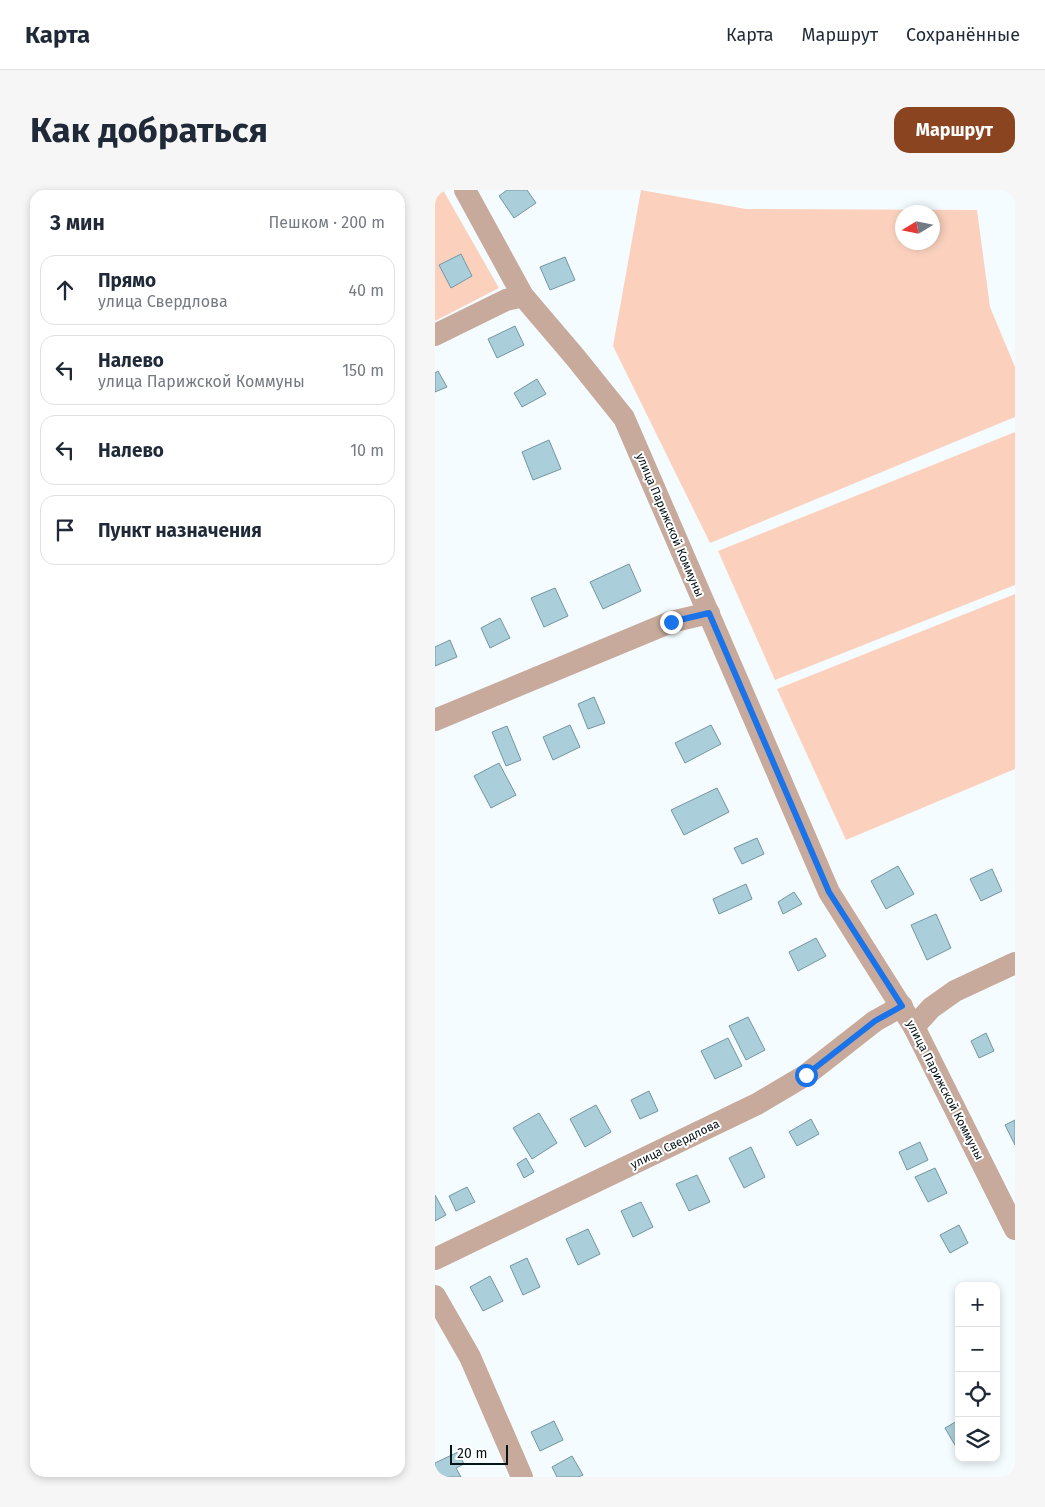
<!DOCTYPE html>
<html lang="ru">
<meta charset="utf-8">
<style>
:root{--surface:#fff;--page:#f6f6f7;--text:#1f2937;--muted:#747a83;--line:#e0e1e3;--accent:#8a441f}
body{margin:0;font-family:"Fira Sans",sans-serif;background:var(--page);color:var(--text)}
.controls{position:absolute;right:15px;bottom:15px;display:grid;overflow:hidden;border-radius:10px;box-shadow:0 2px 8px #0003}
.controls button{width:45px;height:45px;display:grid;place-items:center;padding:0;border:0;border-bottom:1px solid var(--line);background:var(--surface);color:var(--text);font:25px sans-serif}
.compass{position:absolute;left:460px;top:15px;width:45px;height:45px;border-radius:50%;background:var(--surface);box-shadow:0 2px 8px #0003;rotate:260deg}
.scale{position:absolute;left:15px;bottom:12px;width:58px;box-sizing:border-box;padding-left:5px;border:2px solid #061317;border-top:0;font-size:14px;line-height:18px;white-space:nowrap;color:#061317;-webkit-text-stroke:4px #fff;paint-order:stroke}
.stop{position:absolute;width:15px;height:15px;margin:-11px;border:4px solid #1a73e8;border-radius:50%;background:#fff}
.stop.end{background:#1a73e8;border-color:#fff;box-shadow:0 1px 5px #0008}
.list{margin:0;padding:0;list-style:none}
h2{display:flex;justify-content:space-between;align-items:center;height:65px;margin:0;padding:0 20px;font-size:21px}
h2 small{font-size:16px;font-weight:400;color:var(--muted)}
.list li{display:grid;grid-template-columns:32px 1fr auto;gap:15px;align-items:center;box-sizing:border-box;height:70px;margin:0 10px 10px;padding:0 10px;border:1px solid var(--line);border-radius:15px}
.list b{display:block;font-size:19px;white-space:nowrap}
.list p{margin:0;font-size:16px;white-space:nowrap;color:var(--muted)}
.list em{font-size:16px;font-style:normal;color:var(--muted)}
.icon{flex:none;width:28px;height:28px;fill:none;stroke:currentColor;stroke-width:2;stroke-linecap:round;stroke-linejoin:round}
.map{position:relative;flex:none;width:580px;height:1287px;overflow:hidden;border-radius:15px}
header{display:flex;align-items:center;gap:30px;box-sizing:border-box;height:70px;padding:0 25px;background:var(--surface);border-bottom:1px solid var(--line)}
header strong{font-size:24px}
nav{display:flex;gap:28px;margin-inline-start:auto;font-size:18px}
.intro{display:flex;align-items:center;justify-content:space-between;box-sizing:border-box;height:120px;padding:0 30px}
h1{margin:0;font-size:35px}
.button{padding:12px 22px;border-radius:15px;background:var(--accent);color:#fff;font-size:18px;font-weight:700}
main{display:flex;gap:30px;padding:0 30px}
aside{flex:1;background:var(--surface);border-radius:15px;box-shadow:0 2px 8px #0003}
.map>svg:first-child{display:block}
.green{fill:#fbd1be;fill-rule:evenodd}
.building{fill:#aaceda;stroke:#7496a1}
.lines{fill:none;stroke-linecap:round;stroke-linejoin:round}
.street{stroke:#c7aa9c;stroke-width:22}
.route{stroke:#1a73e8;stroke-width:6}
.labels{text-anchor:middle;stroke-width:4;stroke-linejoin:round;paint-order:stroke}
.street-label{font-size:12px;fill:#061317;stroke:#fff}
</style>
<header>
<strong>Карта</strong>
<nav><a>Карта</a><a>Маршрут</a><a>Сохранённые</a></nav>
</header>
<div class="intro"><h1>Как добраться</h1><a class="button">Маршрут</a></div>
<main>
<aside>
<h2>3 мин<small>Пешком · 200 m</small></h2>
<ul class="list">
<li><svg class="icon" aria-label="ahead" viewBox="0 0 24 24"><path d="M12 20V5M6 11l6-6 6 6"/></svg><div><b>Прямо</b><p>улица Свердлова</p></div><em>40 m</em></li>
<li><svg class="icon" aria-label="left" viewBox="0 0 24 24"><path d="M17 20v-9H6M10 6l-5 5 5 5"/></svg><div><b>Налево</b><p>улица Парижской Коммуны</p></div><em>150 m</em></li>
<li><svg class="icon" aria-label="left" viewBox="0 0 24 24"><path d="M17 20v-9H6M10 6l-5 5 5 5"/></svg><div><b>Налево</b></div><em>10 m</em></li>
<li><svg class="icon" aria-label="arrive" viewBox="0 0 24 24"><path d="M6 21V4h12l-3 4 3 4H6"/></svg><div><b>Пункт назначения</b></div></li>
</ul>
</aside>
<div class="map">
<svg width="580" height="1287" viewBox="0 0 580 1287">
<rect width="100%" height="100%" fill="#f5fcff"/>
<!-- green -->
<g class="green">
<polygon points="0,0 8,0 64,98 0,131"/>
<path d="M206,0L311,19L542,20L555,117L580,177V227L275,353L178,156ZM498,22V52H468V22Z"/>
<polygon points="580,242 580,395 340,490 283,361"/>
<polygon points="580,404 580,579 411,650 342,499"/>
</g>
<!-- building -->
<g class="building">
<polygon points="72,0 92,0 101,13 79,28 64,6"/>
<polygon points="26,64 37,86 16,98 4,75"/>
<polygon points="130,67 140,90 115,100 105,77"/>
<polygon points="80,136 89,155 62,168 53,149"/>
<polygon points="3,181 12,197 0,202 0,183"/>
<polygon points="102,189 111,204 87,217 79,203"/>
<polygon points="114,250 126,279 98,290 87,262"/>
<polygon points="194,374 206,401 168,419 155,392"/>
<polygon points="120,398 133,426 109,437 96,408"/>
<polygon points="65,428 75,448 55,458 46,438"/>
<polygon points="15,450 22,467 0,476 0,457"/>
<polygon points="159,507 170,533 153,539 143,514"/>
<polygon points="135,535 145,557 118,570 108,547"/>
<polygon points="276,535 286,554 250,573 240,553"/>
<polygon points="72,536 86,570 71,576 57,542"/>
<polygon points="64,573 81,605 56,618 39,586"/>
<polygon points="282,598 294,622 249,645 236,620"/>
<polygon points="322,648 329,664 307,674 299,658"/>
<polygon points="463,676 479,704 451,719 436,691"/>
<polygon points="557,679 567,701 546,711 535,689"/>
<polygon points="311,694 317,709 284,724 278,709"/>
<polygon points="359,702 367,714 348,724 343,712"/>
<polygon points="501,724 516,758 492,770 476,735"/>
<polygon points="381,748 391,766 363,781 354,762"/>
<polygon points="313,827 330,860 311,870 294,836"/>
<polygon points="551,843 559,861 544,868 536,851"/>
<polygon points="293,848 307,876 280,889 266,861"/>
<polygon points="214,901 223,921 205,929 196,910"/>
<polygon points="161,915 176,942 150,957 135,929"/>
<polygon points="104,923 122,953 97,969 78,938"/>
<polygon points="376,929 384,944 362,956 354,942"/>
<polygon points="580,930 580,955 570,935"/>
<polygon points="485,952 493,970 472,980 464,962"/>
<polygon points="316,957 330,987 309,998 294,968"/>
<polygon points="91,968 99,982 89,988 82,974"/>
<polygon points="500,978 512,1003 493,1012 480,987"/>
<polygon points="262,985 275,1012 254,1021 241,994"/>
<polygon points="32,997 40,1012 21,1021 14,1006"/>
<polygon points="0,1005 11,1025 0,1031"/>
<polygon points="206,1012 218,1037 198,1047 186,1021"/>
<polygon points="524,1035 533,1053 515,1063 505,1045"/>
<polygon points="153,1039 165,1064 143,1075 131,1049"/>
<polygon points="92,1068 105,1097 88,1105 75,1076"/>
<polygon points="55,1086 68,1111 48,1121 35,1097"/>
<polygon points="524,1230 524,1262 510,1238"/>
<polygon points="119,1231 128,1250 105,1261 96,1242"/>
<polygon points="23,1262 29,1274 21,1278 26,1287 0,1287 0,1273"/>
<polygon points="137,1266 148,1285 143,1287 122,1287 117,1277"/>
</g>
<g class="lines">
<!-- street -->
<g class="street">
<polyline points="30,0 88,106 140,167 189,228 394,702 479,837 580,1039"/>
<polyline points="0,145 71,110 88,106"/>
<polyline points="0,530 236,432 274,423"/>
<polyline points="479,837 496,818 520,801 580,773"/>
<polyline points="0,1069 322,914 371,885 440,831 467,816"/>
<polyline points="0,1106 35,1167 87,1287"/>
</g>
</g>
<g class="lines">
<!-- route -->
<polyline class="route" points="236,432 274,423 394,702 467,816 440,831 371,885"/>
</g>
<g class="labels">
<!-- street labels -->
<g class="street-label">
<text transform="translate(235 335) rotate(67)" y="4">улица Парижской Коммуны</text>
<text transform="translate(510 900) rotate(63)" y="4">улица Парижской Коммуны</text>
<text transform="translate(240 954) rotate(-26)" y="4">улица Свердлова</text>
</g>
</g>
</svg>
<div class="controls">
<button>+</button>
<button>−</button>
<button><svg class="icon" aria-label="locate" viewBox="0 0 24 24"><circle cx="12" cy="12" r="6"/><path d="M12 2v4M12 18v4M2 12h4M18 12h4"/></svg></button>
<button><svg class="icon" aria-label="layers" viewBox="0 0 24 24"><path d="M12 4l9 5-9 5-9-5zM3 14l9 5 9-5"/></svg></button>
</div>
<svg class="compass" viewBox="-18 -18 36 36"><path d="M0-13l5 13h-10z" fill="#e53935"/><path d="M0 13l5-13h-10z" fill="#747a83"/></svg>
<div class="scale">20 m</div>
<div class="stop" style="left:371px;top:885px"></div>
<div class="stop end" style="left:236px;top:432px"></div>
</div>
</main>
